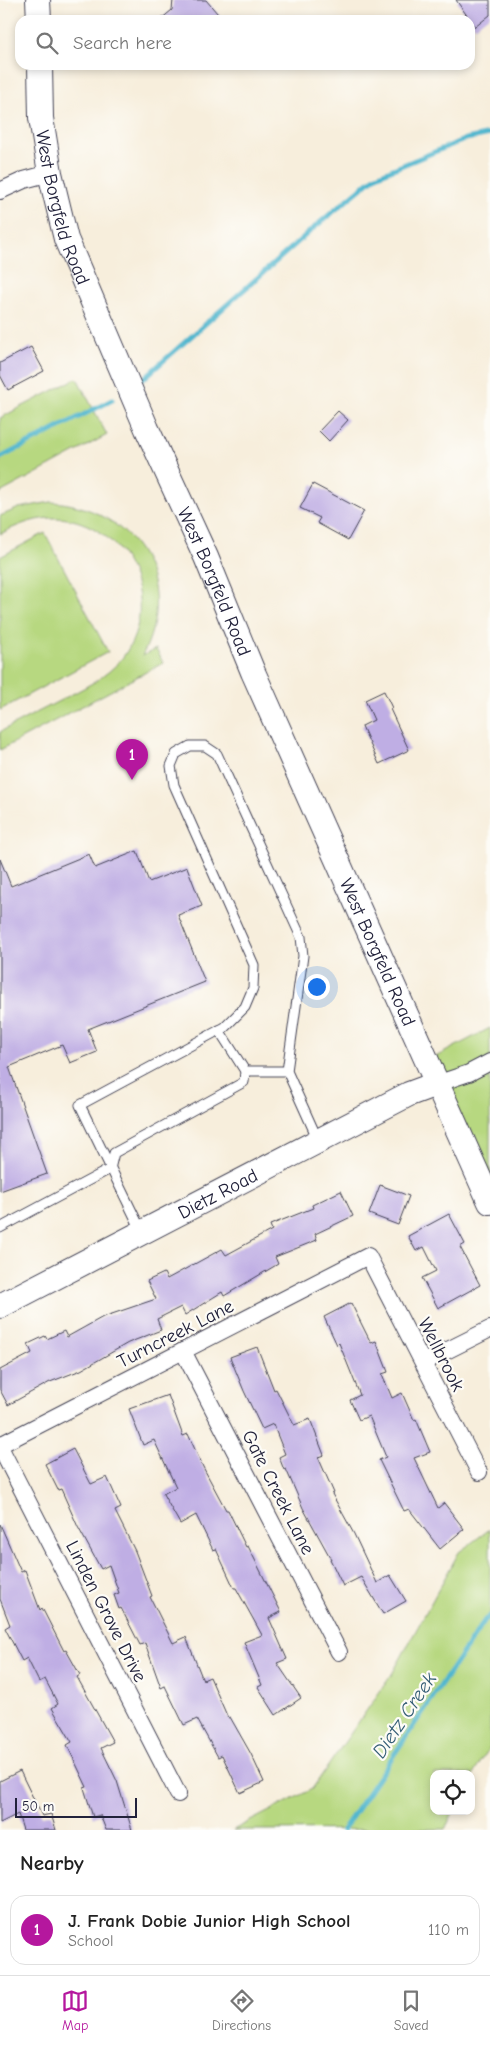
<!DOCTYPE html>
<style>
:root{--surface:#fff;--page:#f2f2f2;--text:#222;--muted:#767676;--line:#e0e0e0;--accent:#b5179e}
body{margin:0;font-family:"Comic Neue",sans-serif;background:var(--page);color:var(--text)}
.controls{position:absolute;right:15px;bottom:15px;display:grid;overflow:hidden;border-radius:10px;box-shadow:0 2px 8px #0003}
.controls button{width:45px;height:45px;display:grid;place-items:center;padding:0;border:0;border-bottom:1px solid var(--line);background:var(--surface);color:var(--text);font:25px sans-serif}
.scale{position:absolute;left:15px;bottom:12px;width:122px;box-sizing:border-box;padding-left:5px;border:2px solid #22223b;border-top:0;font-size:14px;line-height:18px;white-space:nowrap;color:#22223b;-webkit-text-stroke:4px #fdfcf7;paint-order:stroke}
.you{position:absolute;left:316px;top:986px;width:18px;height:18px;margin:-12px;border:4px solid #fff;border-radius:50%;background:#1a73e8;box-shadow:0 0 0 8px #1a73e833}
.badge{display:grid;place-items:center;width:32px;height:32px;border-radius:50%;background:var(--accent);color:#fff;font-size:16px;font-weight:700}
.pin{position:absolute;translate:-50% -41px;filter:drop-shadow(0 1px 2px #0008)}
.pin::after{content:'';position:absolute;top:26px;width:18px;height:15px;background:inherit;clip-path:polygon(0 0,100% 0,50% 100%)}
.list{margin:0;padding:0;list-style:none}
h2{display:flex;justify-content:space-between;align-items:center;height:65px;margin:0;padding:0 20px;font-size:21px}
h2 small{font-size:16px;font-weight:400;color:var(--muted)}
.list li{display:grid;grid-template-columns:32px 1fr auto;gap:15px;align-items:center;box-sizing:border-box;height:70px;margin:0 10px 10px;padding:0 10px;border:1px solid var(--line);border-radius:15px}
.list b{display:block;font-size:19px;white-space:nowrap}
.list p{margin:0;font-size:16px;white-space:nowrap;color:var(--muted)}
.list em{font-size:16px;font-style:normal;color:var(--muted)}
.icon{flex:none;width:28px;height:28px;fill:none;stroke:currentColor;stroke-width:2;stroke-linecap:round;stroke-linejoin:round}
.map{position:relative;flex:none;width:490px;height:1830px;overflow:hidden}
.search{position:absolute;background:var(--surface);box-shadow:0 2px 8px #0003;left:15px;right:15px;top:15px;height:55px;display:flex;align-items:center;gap:12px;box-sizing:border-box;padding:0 18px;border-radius:15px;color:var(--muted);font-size:19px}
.sheet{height:145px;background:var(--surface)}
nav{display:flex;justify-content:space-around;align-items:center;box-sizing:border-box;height:70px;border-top:1px solid var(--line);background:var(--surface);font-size:14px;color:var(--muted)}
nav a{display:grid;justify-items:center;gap:2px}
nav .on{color:var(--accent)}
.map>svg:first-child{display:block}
.green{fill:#b7d880;stroke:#6c7d5e}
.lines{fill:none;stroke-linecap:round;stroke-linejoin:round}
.stream{stroke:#50b6ce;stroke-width:5}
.building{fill:#bfaee4}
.lane-casing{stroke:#424153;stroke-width:11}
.street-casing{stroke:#424153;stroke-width:18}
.secondary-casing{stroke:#424153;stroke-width:26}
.lane{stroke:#fff;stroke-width:9}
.street{stroke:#fff;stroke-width:16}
.secondary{stroke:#fff;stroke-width:24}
.labels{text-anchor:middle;stroke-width:4.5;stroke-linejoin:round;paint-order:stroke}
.street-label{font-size:19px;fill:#22223b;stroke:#fdfcf7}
.water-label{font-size:20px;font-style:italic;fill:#345d76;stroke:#fdfcf7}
</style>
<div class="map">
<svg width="490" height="1830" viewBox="0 0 490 1830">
<rect width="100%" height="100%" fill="#fdfcf7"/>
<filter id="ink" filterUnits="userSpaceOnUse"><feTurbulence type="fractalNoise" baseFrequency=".02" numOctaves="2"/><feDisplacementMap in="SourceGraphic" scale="10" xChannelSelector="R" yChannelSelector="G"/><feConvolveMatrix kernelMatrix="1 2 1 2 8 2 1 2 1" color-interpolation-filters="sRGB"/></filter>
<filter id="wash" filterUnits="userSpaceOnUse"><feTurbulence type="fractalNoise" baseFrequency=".0096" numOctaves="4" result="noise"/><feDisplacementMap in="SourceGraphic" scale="20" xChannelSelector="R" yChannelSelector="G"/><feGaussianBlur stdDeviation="1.12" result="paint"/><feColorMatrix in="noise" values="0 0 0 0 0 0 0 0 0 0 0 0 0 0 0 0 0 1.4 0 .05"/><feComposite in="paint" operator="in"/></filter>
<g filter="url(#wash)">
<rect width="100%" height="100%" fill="#f7eedc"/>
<!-- green -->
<g class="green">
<polygon points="77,378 107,435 0,493 0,418"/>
<path d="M51,502C131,506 181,582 142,656L156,649L163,663L0,750V732C20,721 40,711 61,700C83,688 107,678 123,657C165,600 121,515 50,518C32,519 16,526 0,534V516L19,508Z"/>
<polygon points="45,533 108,652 0,710 0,557"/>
<polygon points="490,1028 490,1202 428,1061"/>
<polygon points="490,1529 490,1747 471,1778 471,1774 434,1774 434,1811 454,1811 445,1829 233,1830 312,1789 392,1674 459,1552"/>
</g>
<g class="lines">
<!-- stream -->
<g class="stream">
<polyline points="143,379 316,226 376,176 466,139 490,134"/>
<polyline points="0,458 112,400"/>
<polyline points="343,1830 485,1620 490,1616"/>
</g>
</g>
<g id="blocks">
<!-- building -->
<g class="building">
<polygon points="173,0 206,0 223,20 160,20 172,10"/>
<polygon points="456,0 490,0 490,15 475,27"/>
<polygon points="31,347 44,371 8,390 0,375 0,363"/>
<polygon points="338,411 348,420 329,441 319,431"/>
<polygon points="313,484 364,511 348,540 317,523 320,518 300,508"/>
<polygon points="384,691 392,708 390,709 409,750 379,764 362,726 374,720 365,700"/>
<polygon points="137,851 149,882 187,867 202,906 178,915 205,982 88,1029 97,1052 70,1063 62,1045 9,1067 47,1174 0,1191 0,859 11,886 89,854 95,868"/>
<polygon points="380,1185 409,1196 398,1225 369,1214"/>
<polygon points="341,1191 353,1216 315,1234 317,1240 275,1257 278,1264 224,1296 222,1292 185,1315 181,1307 157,1319 161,1330 128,1343 81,1370 50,1382 8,1405 0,1390 0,1370 32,1353 28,1344 45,1336 47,1339 64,1331 67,1337 103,1317 156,1299 147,1281 164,1273 167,1279 222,1249 226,1255 272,1230 270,1225 313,1208 312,1205"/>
<polygon points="449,1214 465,1244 460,1247 480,1285 438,1308 422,1278 436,1271 424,1247 416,1251 408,1236"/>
<polygon points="351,1303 371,1343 376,1341 388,1372 382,1374 392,1398 402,1393 414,1420 416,1419 430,1452 414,1458 438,1508 444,1503 464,1529 440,1549 409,1509 404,1511 379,1460 386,1457 369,1416 359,1420 350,1400 360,1395 339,1343 337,1345 324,1317"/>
<polygon points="257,1347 274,1390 276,1389 294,1425 310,1419 324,1455 318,1457 334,1493 332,1494 354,1534 377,1583 390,1575 406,1601 383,1614 361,1577 343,1586 330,1559 331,1559 303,1508 286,1469 284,1470 279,1457 285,1454 273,1424 262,1429 244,1391 230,1357"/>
<polygon points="168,1395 183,1436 188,1434 203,1467 226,1510 228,1510 246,1547 248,1546 281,1612 269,1618 287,1659 277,1663 301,1698 276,1715 258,1687 262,1685 244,1642 262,1635 236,1588 234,1588 216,1549 213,1550 196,1515 180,1524 163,1494 176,1487 154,1440 143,1445 129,1409"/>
<polygon points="73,1449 91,1484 107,1477 121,1508 115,1511 135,1551 152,1596 150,1597 173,1643 186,1637 203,1680 210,1677 228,1718 230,1717 251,1754 264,1782 240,1793 222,1755 218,1757 197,1719 184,1725 165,1686 161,1688 145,1643 140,1645 121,1608 119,1609 114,1595 119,1593 109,1565 101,1569 78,1527 61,1489 58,1490 45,1464"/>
<polygon points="0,1524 21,1572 25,1570 40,1610 42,1608 64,1651 66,1650 80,1675 77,1677 113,1742 101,1748 117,1781 132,1830 106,1830 100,1815 93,1817 84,1788 87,1787 67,1745 72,1742 52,1708 58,1704 45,1679 39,1682 27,1658 22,1661 5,1628 10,1625 0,1599"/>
<polygon points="20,1771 42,1816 51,1814 56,1830 23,1830 18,1814 0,1823 0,1781"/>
</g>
</g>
</g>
<g filter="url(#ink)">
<use href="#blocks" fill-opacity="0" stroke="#424153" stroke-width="1"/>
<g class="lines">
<!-- lane casing -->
<g class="lane-casing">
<g id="lane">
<polyline points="219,1030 245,1071"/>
<polyline points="0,1228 110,1169 114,1153 244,1082 245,1071 287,1071"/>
<polyline points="142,1232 80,1105 225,1027 245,1007 253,988 254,965 174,785 171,766 176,754 190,746 205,746 217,754 301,937 303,956 287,1071 318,1140"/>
</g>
</g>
<!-- street casing -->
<g class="street-casing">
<g id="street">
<polyline points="0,191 24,180 50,173"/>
<polyline points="436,1084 469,1073 490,1062"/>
<polyline points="183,1351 339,1652"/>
<polyline points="424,1362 490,1329"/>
<polyline points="0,1445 368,1256 479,1472"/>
<polyline points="0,1447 178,1794"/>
</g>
</g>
<!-- secondary casing -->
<g class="secondary-casing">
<g id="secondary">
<polyline points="38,0 39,20"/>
<path id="s1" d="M40,65L41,118L50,173L66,239L147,429L206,557L253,672L490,1202"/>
<path id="s2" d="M0,1306L409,1094L436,1084"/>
</g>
</g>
<!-- lane -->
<use href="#lane" class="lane"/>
<!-- street -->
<use href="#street" class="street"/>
<!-- secondary -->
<use href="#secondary" class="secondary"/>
</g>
</g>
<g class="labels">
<!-- street labels -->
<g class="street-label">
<text dy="7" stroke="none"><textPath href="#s1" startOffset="145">West Borgfeld Road</textPath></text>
<text dy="7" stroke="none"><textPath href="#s1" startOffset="550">West Borgfeld Road</textPath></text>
<text dy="7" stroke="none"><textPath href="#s1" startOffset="955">West Borgfeld Road</textPath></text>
<text dy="7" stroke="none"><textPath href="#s2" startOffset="245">Dietz Road</textPath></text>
<text transform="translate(175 1333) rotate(-27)" y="7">Turncreek Lane</text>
<text transform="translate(442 1354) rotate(63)" y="7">Wellbrook</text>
<text transform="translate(279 1492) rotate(63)" y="7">Gate Creek Lane</text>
<text transform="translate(107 1611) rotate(63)" y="7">Linden Grove Drive</text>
</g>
<!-- water labels -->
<g class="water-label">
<text transform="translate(404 1715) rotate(-56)" y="7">Dietz Creek</text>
</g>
</g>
</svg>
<div class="controls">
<button><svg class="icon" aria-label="locate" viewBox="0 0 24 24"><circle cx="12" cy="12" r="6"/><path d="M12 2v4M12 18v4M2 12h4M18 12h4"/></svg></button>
</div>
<div class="scale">50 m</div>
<div class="you"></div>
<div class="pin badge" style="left:132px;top:780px">1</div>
<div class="search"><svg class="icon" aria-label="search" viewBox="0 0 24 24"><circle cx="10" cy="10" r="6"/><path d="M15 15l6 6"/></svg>Search here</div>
</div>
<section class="sheet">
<h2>Nearby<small></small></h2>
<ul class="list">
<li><span class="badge">1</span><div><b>J. Frank Dobie Junior High School</b><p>School</p></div><em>110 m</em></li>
</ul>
</section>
<nav>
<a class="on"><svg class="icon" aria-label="map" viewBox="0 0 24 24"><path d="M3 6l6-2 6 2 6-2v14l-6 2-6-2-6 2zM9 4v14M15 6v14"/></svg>Map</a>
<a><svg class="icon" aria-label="directions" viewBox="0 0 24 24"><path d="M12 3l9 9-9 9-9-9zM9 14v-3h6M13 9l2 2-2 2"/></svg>Directions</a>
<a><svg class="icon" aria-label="saved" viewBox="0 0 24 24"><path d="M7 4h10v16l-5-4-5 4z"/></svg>Saved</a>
</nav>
